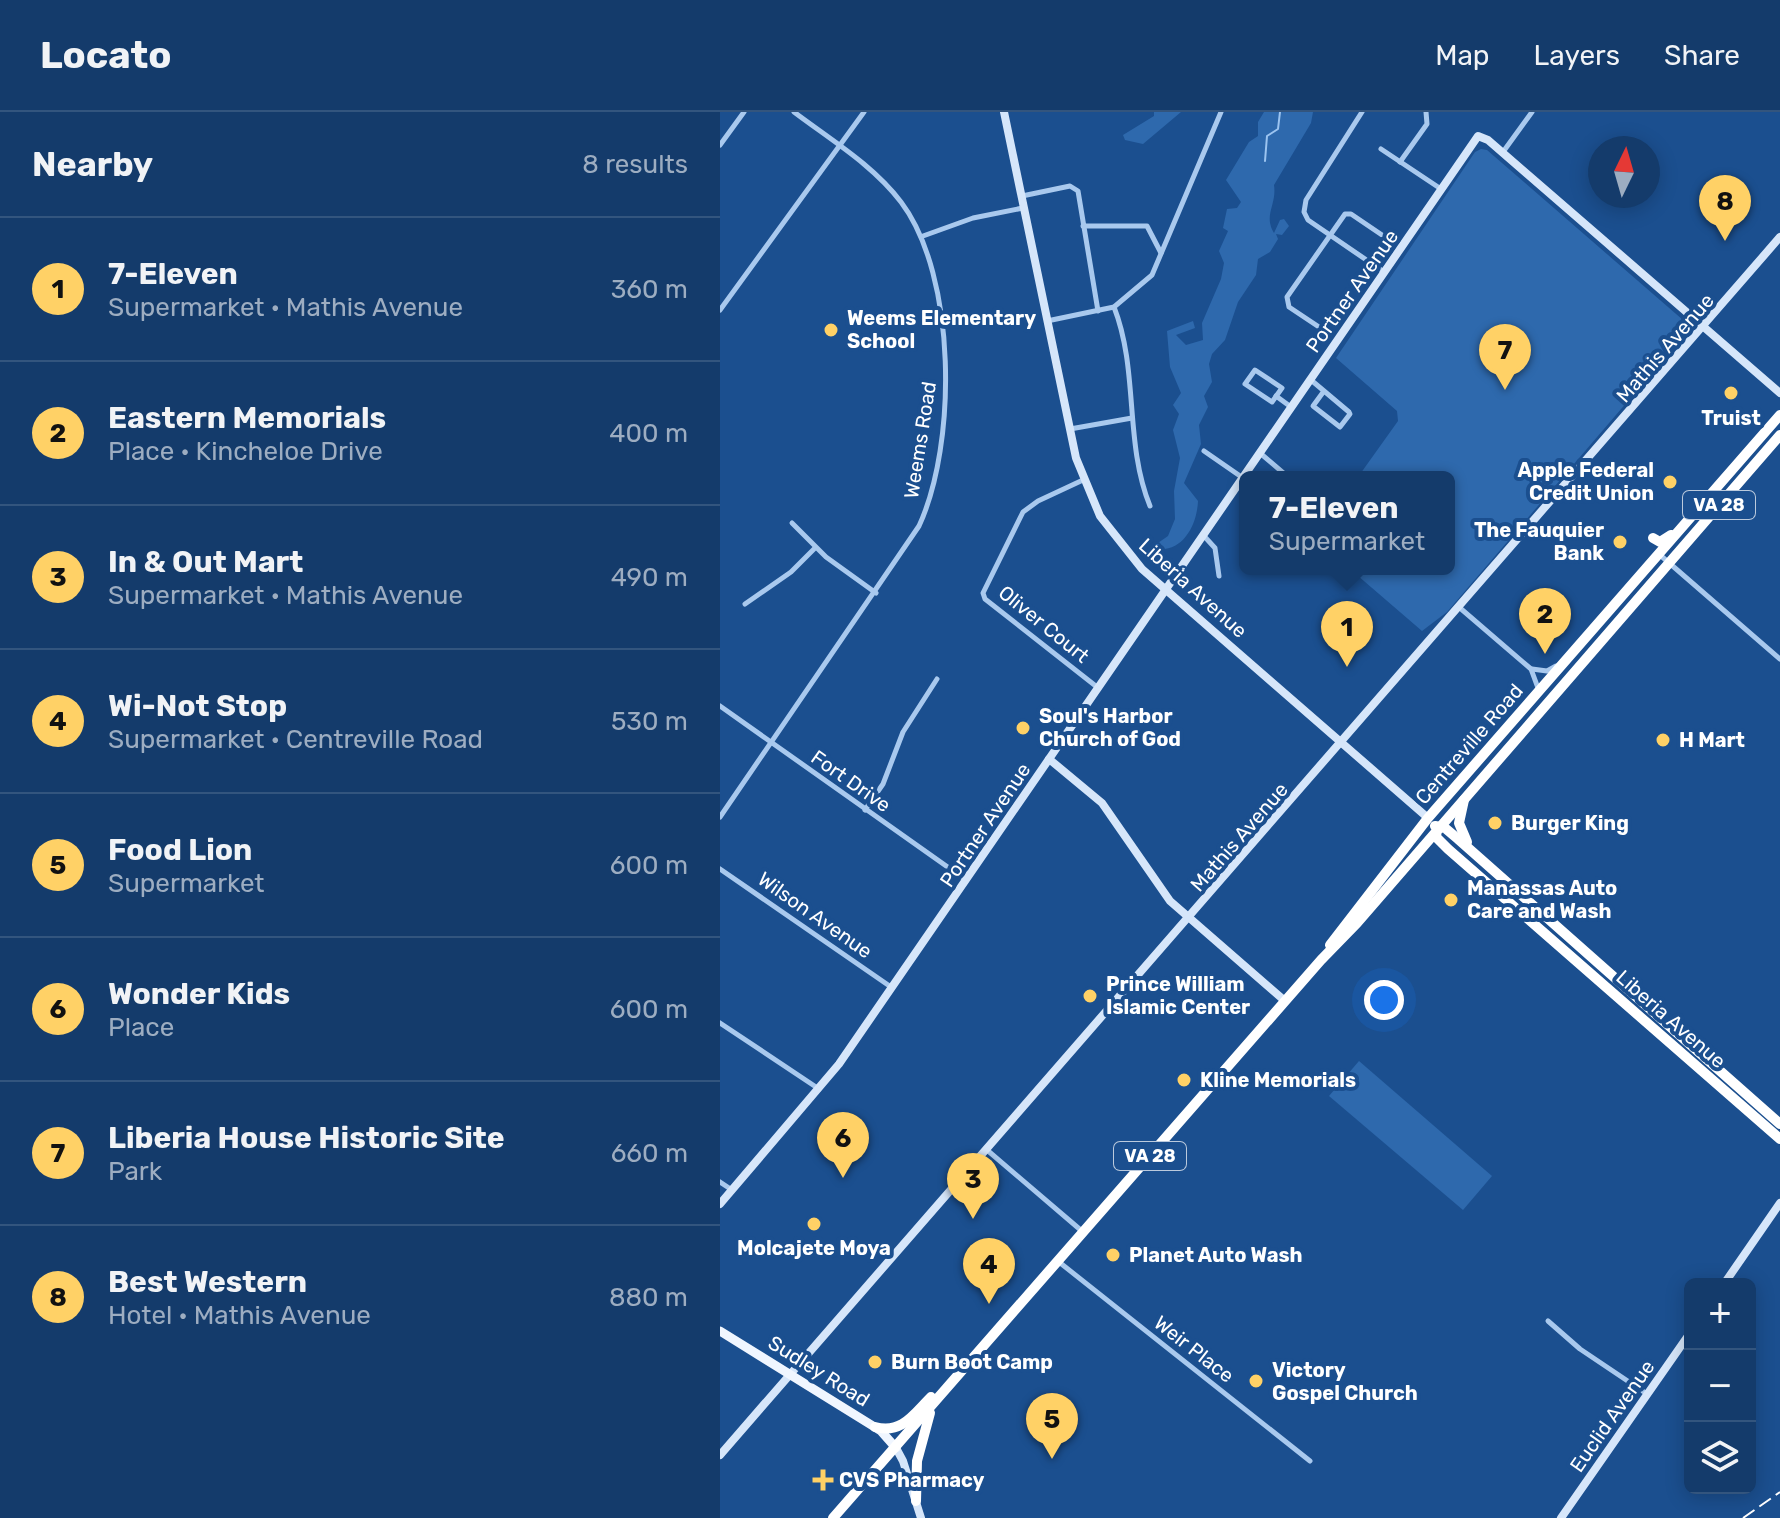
<!DOCTYPE html>
<meta charset="utf-8">
<style>
:root{--surface:#143b6b;--page:#1d4271;--text:#f1f3f6;--muted:#9dadc1;--line:#33557e;--accent:#ffd166}
body{margin:0;font-family:Rubik,sans-serif;background:var(--page);color:var(--text)}
.controls{position:absolute;right:24px;bottom:24px;display:grid;overflow:hidden;border-radius:12px;box-shadow:0 4px 20px #0003}
.controls button{width:72px;height:72px;display:grid;place-items:center;padding:0;border:0;border-bottom:2px solid var(--line);background:var(--surface);color:var(--text);font:40px sans-serif}
.compass{position:absolute;left:868px;top:24px;width:72px;height:72px;border-radius:50%;background:var(--surface);box-shadow:0 4px 20px #0003;rotate:5deg}
.you{position:absolute;left:664px;top:888px;width:28px;height:28px;margin:-20px;border:6px solid #fff;border-radius:50%;background:#1a73e8;box-shadow:0 0 0 12px #1a73e833}
.badge{display:grid;place-items:center;width:52px;height:52px;border-radius:50%;background:var(--accent);color:#111;font-size:26px;font-weight:700}
.pin{position:absolute;translate:-50% -66px;filter:drop-shadow(0 2px 4px #0008)}
.pin::after{content:'';position:absolute;top:42px;width:28px;height:24px;background:inherit;clip-path:polygon(0 0,100% 0,50% 100%)}
.popup{position:absolute;left:519px;top:359px;width:216px;height:104px;box-sizing:border-box;display:grid;place-content:center;border-radius:12px;background:var(--surface);filter:drop-shadow(0 2px 6px #0005);font-size:26px;white-space:nowrap;color:var(--muted)}
.popup b{font-size:30px;color:var(--text)}
.popup::after{content:'';position:absolute;left:50%;top:100%;margin-left:-16px;border:16px solid transparent;border-top-color:var(--surface)}
.list{margin:0;padding:0;list-style:none}
h2{display:flex;justify-content:space-between;align-items:center;height:104px;margin:0;padding:0 32px;font-size:34px}
h2 small{font-size:26px;font-weight:400;color:var(--muted)}
.list li{display:grid;grid-template-columns:52px 1fr auto;gap:24px;align-items:center;box-sizing:border-box;height:144px;padding:0 32px;border-top:2px solid var(--line)}
.list b{display:block;font-size:30px;white-space:nowrap}
.list p{margin:0;font-size:26px;white-space:nowrap;color:var(--muted)}
.list em{font-size:26px;font-style:normal;color:var(--muted)}
.icon{flex:none;width:44px;height:44px;fill:none;stroke:currentColor;stroke-width:2;stroke-linecap:round;stroke-linejoin:round}
.map{position:relative;flex:none;width:1060px;height:1406px;overflow:hidden}
header{display:flex;align-items:center;gap:48px;box-sizing:border-box;height:112px;padding:0 40px;background:var(--surface);border-bottom:2px solid var(--line)}
header strong{font-size:38px}
nav{display:flex;gap:44px;margin-inline-start:auto;font-size:28px}
main{display:flex}
aside{flex:1;background:var(--surface)}
.map>svg:first-child{display:block}
.green{fill:#2e69ad}
.lines{fill:none;stroke-linecap:round;stroke-linejoin:round}
.stream{stroke:#9cc4f0;stroke-width:2}
.street{stroke:#a9c9ee;stroke-width:5}
.secondary{stroke:#d6e6fa;stroke-width:8}
.primary{stroke:#f0f6ff;stroke-width:9}
.highway{stroke:#fff;stroke-width:10}
.rail{stroke:#fff;stroke-width:2;stroke-dasharray:14 6;stroke-linecap:butt}
.poi-dot{fill:#ffd166;stroke:#1b4f8f;stroke-width:3}
.labels{text-anchor:middle;stroke-width:8;stroke-linejoin:round;paint-order:stroke}
.shield{fill:#1b4f8f;stroke:#bbcadd;stroke-width:2}
.shield-label{font-size:18px;font-weight:bold;fill:#fff}
.street-label{font-size:20px;fill:#fff;stroke:#1b4f8f}
.poi-label{font-size:20px;font-weight:bold;fill:#fff;stroke:#1b4f8f;text-anchor:start}
</style>
<header>
<strong>Locato</strong>
<nav><a>Map</a><a>Layers</a><a>Share</a></nav>
</header>
<main>
<aside>
<h2>Nearby<small>8 results</small></h2>
<ul class="list">
<li><span class="badge">1</span><div><b>7-Eleven</b><p>Supermarket · Mathis Avenue</p></div><em>360 m</em></li>
<li><span class="badge">2</span><div><b>Eastern Memorials</b><p>Place · Kincheloe Drive</p></div><em>400 m</em></li>
<li><span class="badge">3</span><div><b>In &amp; Out Mart</b><p>Supermarket · Mathis Avenue</p></div><em>490 m</em></li>
<li><span class="badge">4</span><div><b>Wi-Not Stop</b><p>Supermarket · Centreville Road</p></div><em>530 m</em></li>
<li><span class="badge">5</span><div><b>Food Lion</b><p>Supermarket</p></div><em>600 m</em></li>
<li><span class="badge">6</span><div><b>Wonder Kids</b><p>Place</p></div><em>600 m</em></li>
<li><span class="badge">7</span><div><b>Liberia House Historic Site</b><p>Park</p></div><em>660 m</em></li>
<li><span class="badge">8</span><div><b>Best Western</b><p>Hotel · Mathis Avenue</p></div><em>880 m</em></li>
</ul>
</aside>
<div class="map">
<svg width="1060" height="1406" viewBox="0 0 1060 1406">
<rect width="100%" height="100%" fill="#1b4f8f"/>
<!-- green -->
<g class="green">
<polygon points="434,0 461,0 423,32 405,28 403,23 434,4"/>
<path d="M544,0H593L591,11L554,73C557,93 543,103 554,121L560,108L564,107L569,114L562,123L556,122L558,127L550,140L538,147L536,163L518,190L505,228L492,242L489,252L492,270L484,284L488,295L479,313L481,332L464,371L478,389C477,413 463,440 437,437L435,433L448,424L455,407L454,379L460,346L453,318L459,302L453,293L461,281L450,255L447,219L473,209L475,216L456,223L466,233L483,228L482,211L501,167L504,151L499,139L508,119L503,116L507,97L517,96L521,90L506,68L529,30L538,24V10Z"/>
<polygon points="761,37 767,38 963,208 968,219 727,500 702,519 630,457 729,457 729,365 638,365 678,309 677,299 616,246 755,40"/>
<polygon points="639,949 772,1064 743,1098 609,984"/>
</g>
<g class="lines">
<!-- stream -->
<polyline class="stream" points="545,49 547,24 558,17 560,0"/>
<!-- street -->
<g class="street">
<polyline points="642,0 586,88 584,100 588,108 664,160"/>
<polyline points="0,33 24,0"/>
<polyline points="661,37 721,77"/>
<polyline points="783,40 812,0"/>
<polyline points="680,50 707,12 706,0"/>
<polyline points="302,84 350,74 358,79 378,199"/>
<polyline points="363,114 427,114 441,141"/>
<polyline points="203,124 253,106 303,96"/>
<path d="M394,195C419,259 404,330 430,394"/>
<polyline points="0,198 144,0"/>
<polyline points="327,209 394,195 432,163 501,0"/>
<polyline points="602,217 569,195 567,185 625,102 631,102 662,123"/>
<polygon points="535,258 562,276 552,290 525,272"/>
<polyline points="591,268 629,300 630,302 620,315 593,294 604,279"/>
<polyline points="556,284 571,295"/>
<polyline points="350,317 412,306"/>
<polyline points="484,339 523,366"/>
<polyline points="540,341 568,365"/>
<polyline points="363,368 318,389 303,400 263,481 265,487 377,575"/>
<polyline points="72,411 106,445 156,481"/>
<polyline points="484,424 495,436 499,464"/>
<polyline points="940,443 1060,547"/>
<polyline points="25,492 71,460 95,436"/>
<polyline points="740,496 811,557 818,576"/>
<polyline points="812,557 827,559 836,554"/>
<polyline points="0,594 246,768"/>
<polyline points="145,698 163,672 183,620 217,567"/>
<path d="M0,705L199,414C237,332 237,164 181,90C153,53 111,28 74,0"/>
<polyline points="0,757 171,875"/>
<polyline points="0,911 99,977"/>
<polyline points="267,1038 363,1120"/>
<polyline points="0,1070 12,1078"/>
<polyline points="339,1150 590,1349"/>
<polyline points="828,1209 860,1237 927,1282"/>
</g>
<!-- secondary -->
<g class="secondary">
<polyline points="284,0 356,346 380,404 422,457 708,706"/>
<polyline points="329,647 382,691 450,789 565,889"/>
<polyline points="0,1092 119,952 758,24 768,28 1060,281"/>
<polyline points="1004,1172 1060,1091"/>
<polyline points="176,1336 183,1349 201,1406"/>
<polyline points="0,1343 1060,125"/>
<polyline points="841,1406 970,1221"/>
</g>
<!-- primary -->
<polyline class="primary" points="0,1219 161,1319 176,1336"/>
<!-- highway -->
<g class="highway">
<polyline points="933,426 940,430 951,423"/>
<polyline points="744,688 739,711 747,730"/>
<polyline points="715,714 725,716 738,727 1060,1012"/>
<polyline points="717,717 716,725 728,737 1060,1027"/>
<polyline points="610,833 708,706 1060,303"/>
<path d="M155,1315C182,1322 193,1303 211,1285"/>
<polyline points="196,1389 197,1349 210,1301"/>
<polyline points="113,1406 601,848 637,811 1060,323"/>
</g>
<!-- rail -->
<polyline class="rail" points="1023,1406 1060,1380"/>
</g>
<!-- markers -->
<g class="poi-dot">
<circle cx="111" cy="218" r="8"/>
<circle cx="1011" cy="281" r="8"/>
<circle cx="950" cy="370" r="8"/>
<circle cx="900" cy="430" r="8"/>
<circle cx="303" cy="616" r="8"/>
<circle cx="943" cy="628" r="8"/>
<circle cx="775" cy="711" r="8"/>
<circle cx="731" cy="788" r="8"/>
<circle cx="370" cy="884" r="8"/>
<circle cx="464" cy="968" r="8"/>
<circle cx="94" cy="1112" r="8"/>
<circle cx="393" cy="1143" r="8"/>
<circle cx="155" cy="1250" r="8"/>
<circle cx="536" cy="1269" r="8"/>
<path d="M99 1356h8v8h8v8h-8v8h-8v-8h-8v-8h8z"/>
</g>
<g class="labels">
<!-- shield labels -->
<g class="shield">
<rect x="963" y="379" width="72" height="28" rx="6"/>
<rect x="394" y="1030" width="72" height="28" rx="6"/>
</g>
<g class="shield-label">
<text x="999" y="399">VA 28</text>
<text x="430" y="1050">VA 28</text>
</g>
<!-- street labels -->
<g class="street-label">
<text transform="translate(632 179) rotate(-55)" y="7">Portner Avenue</text>
<text transform="translate(945 236) rotate(-49)" y="7">Mathis Avenue</text>
<text transform="translate(200 328) rotate(-81)" y="7">Weems Road</text>
<text transform="translate(473 476) rotate(42)" y="7">Liberia Avenue</text>
<text transform="translate(324 512) rotate(39)" y="7">Oliver Court</text>
<text transform="translate(749 632) rotate(-49)" y="7">Centreville Road</text>
<text transform="translate(131 669) rotate(35)" y="7">Fort Drive</text>
<text transform="translate(265 713) rotate(-56)" y="7">Portner Avenue</text>
<text transform="translate(519 725) rotate(-49)" y="7">Mathis Avenue</text>
<text transform="translate(95 803) rotate(35)" y="7">Wilson Avenue</text>
<text transform="translate(951 907) rotate(41)" y="7">Liberia Avenue</text>
<text transform="translate(474 1237) rotate(38)" y="7">Weir Place</text>
<text transform="translate(99 1259) rotate(32)" y="7">Sudley Road</text>
<text transform="translate(892 1304) rotate(-55)" y="7">Euclid Avenue</text>
</g>
<!-- poi labels -->
<g class="poi-label">
<text x="127" y="213">Weems Elementary<tspan x="127" dy="23">School</tspan></text>
<text x="1011" y="313" text-anchor="middle">Truist</text>
<text x="934" y="365" text-anchor="end">Apple Federal<tspan x="934" dy="23">Credit Union</tspan></text>
<text x="884" y="425" text-anchor="end">The Fauquier<tspan x="884" dy="23">Bank</tspan></text>
<text x="319" y="611">Soul's Harbor<tspan x="319" dy="23">Church of God</tspan></text>
<text x="959" y="635">H Mart</text>
<text x="791" y="718">Burger King</text>
<text x="747" y="783">Manassas Auto<tspan x="747" dy="23">Care and Wash</tspan></text>
<text x="386" y="879">Prince William<tspan x="386" dy="23">Islamic Center</tspan></text>
<text x="480" y="975">Kline Memorials</text>
<text x="94" y="1143" text-anchor="middle">Molcajete Moya</text>
<text x="409" y="1150">Planet Auto Wash</text>
<text x="171" y="1257">Burn Boot Camp</text>
<text x="552" y="1265">Victory<tspan x="552" dy="23">Gospel Church</tspan></text>
<text x="119" y="1375">CVS Pharmacy</text>
</g>
</g>
</svg>
<div class="controls">
<button>+</button>
<button>−</button>
<button><svg class="icon" aria-label="layers" viewBox="0 0 24 24"><path d="M12 4l9 5-9 5-9-5zM3 14l9 5 9-5"/></svg></button>
</div>
<svg class="compass" viewBox="-18 -18 36 36"><path d="M0-13l5 13h-10z" fill="#e53935"/><path d="M0 13l5-13h-10z" fill="#9dadc1"/></svg>
<div class="you"></div>
<div class="pin badge" style="left:627px;top:555px">1</div>
<div class="popup"><b>7-Eleven</b>Supermarket</div>
<div class="pin badge" style="left:825px;top:542px">2</div>
<div class="pin badge" style="left:253px;top:1107px">3</div>
<div class="pin badge" style="left:269px;top:1192px">4</div>
<div class="pin badge" style="left:332px;top:1347px">5</div>
<div class="pin badge" style="left:123px;top:1066px">6</div>
<div class="pin badge" style="left:785px;top:278px">7</div>
<div class="pin badge" style="left:1005px;top:129px">8</div>
</div>
</main>
